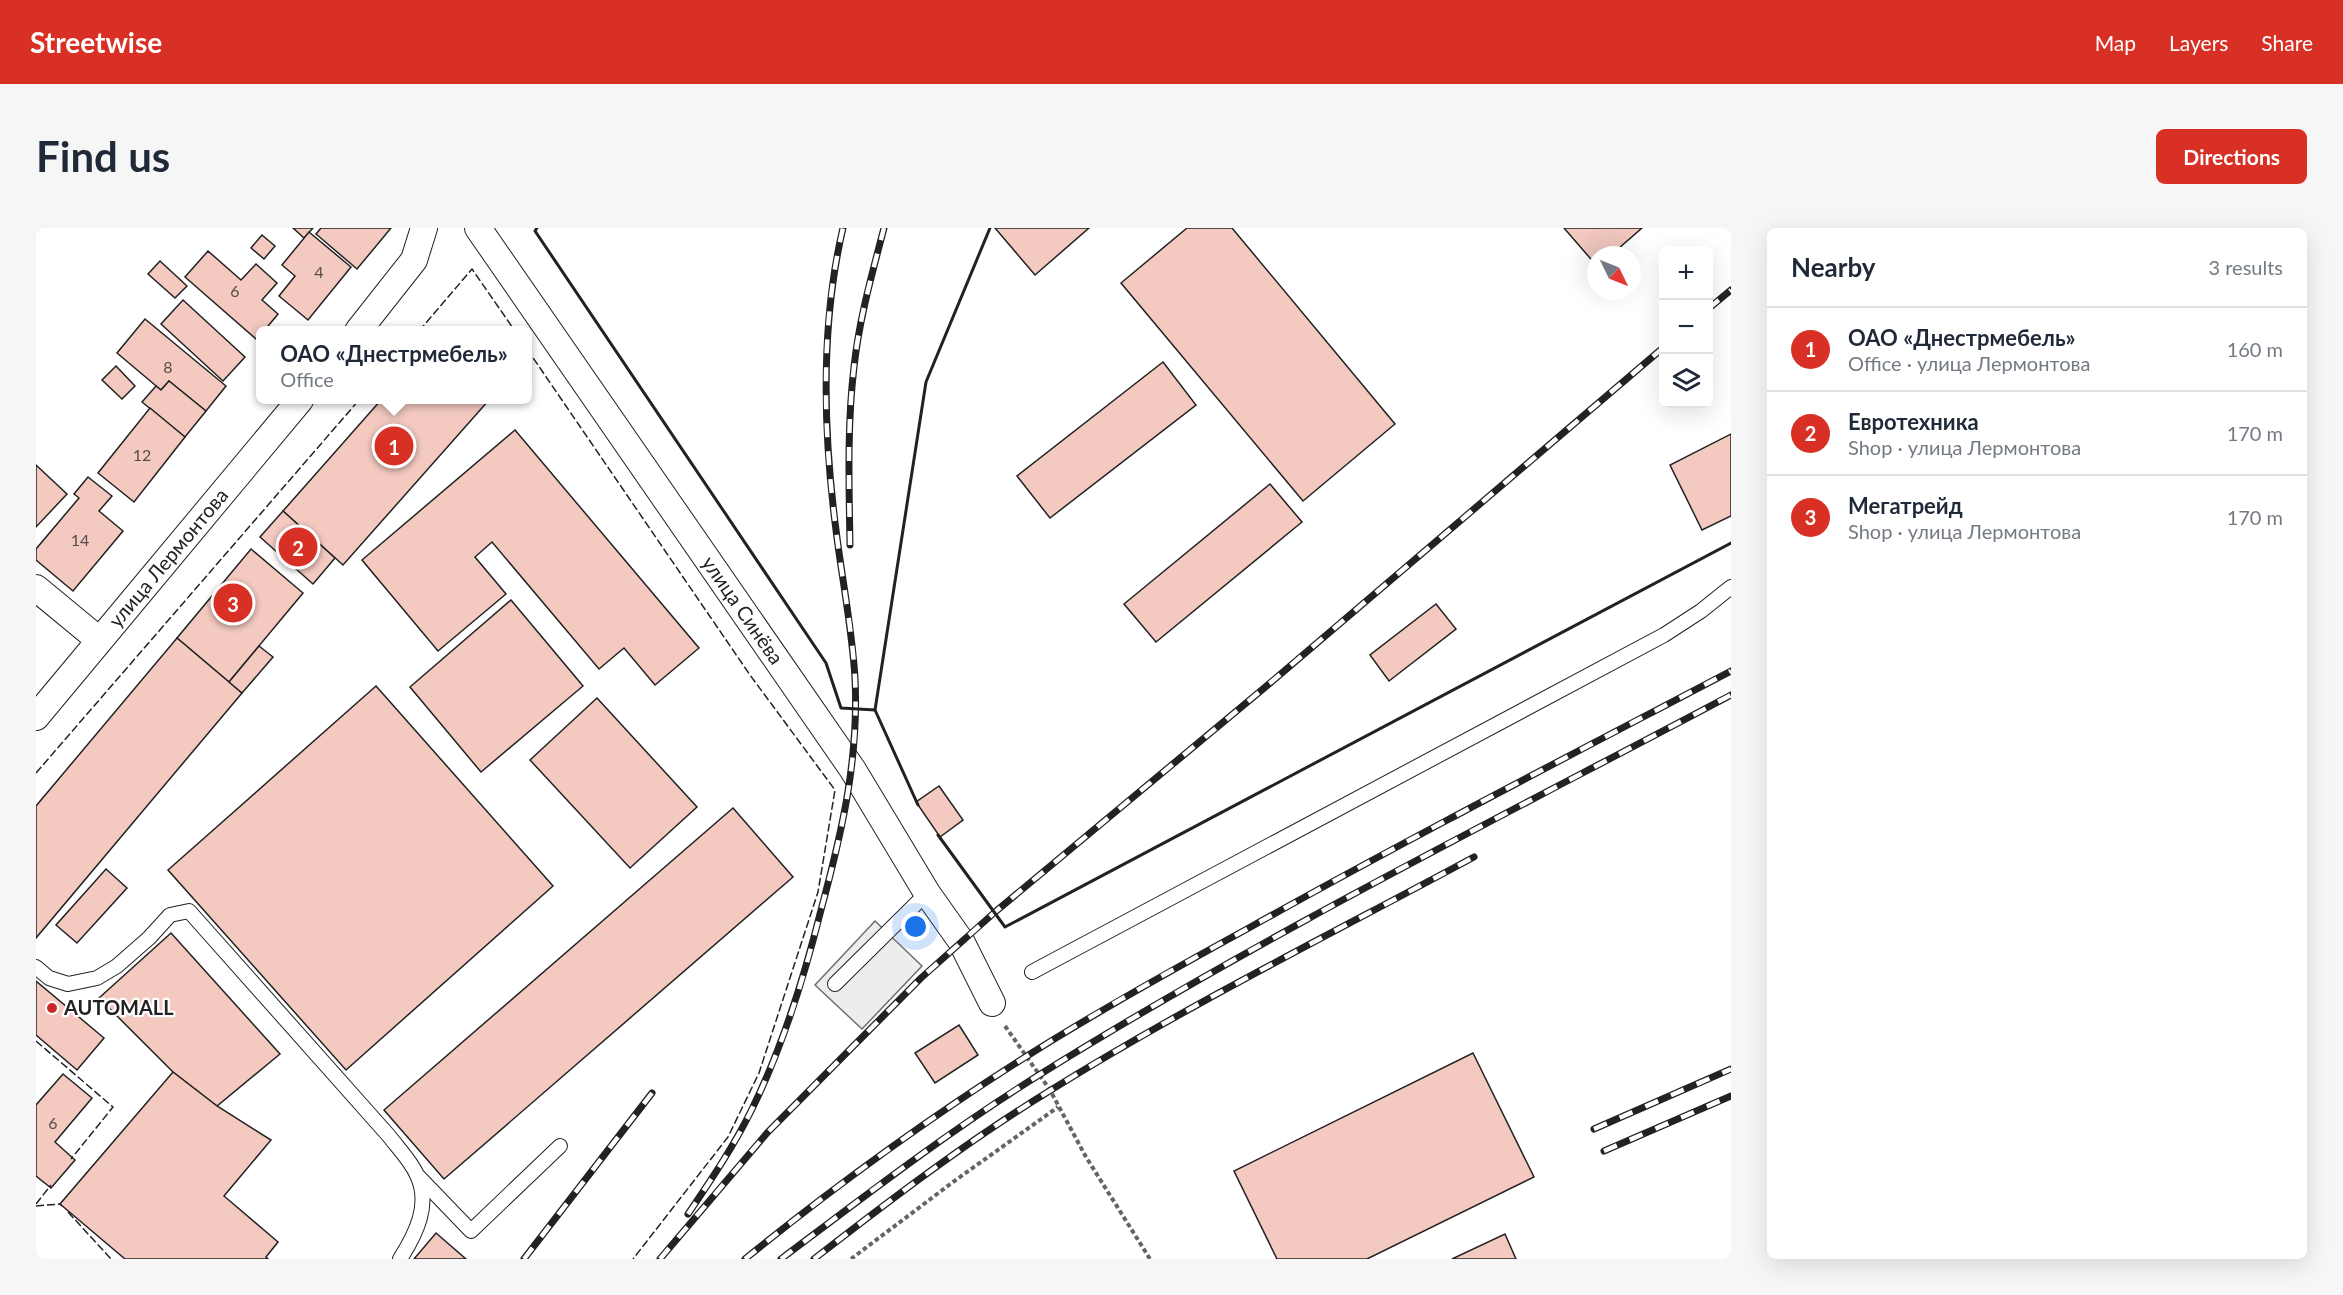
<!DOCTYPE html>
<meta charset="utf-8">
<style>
:root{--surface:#fff;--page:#f6f6f7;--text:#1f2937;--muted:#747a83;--line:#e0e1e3;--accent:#d93025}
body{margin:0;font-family:Lato,sans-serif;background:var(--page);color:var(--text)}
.controls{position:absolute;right:18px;top:18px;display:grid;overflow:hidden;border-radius:9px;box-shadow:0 6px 24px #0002}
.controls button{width:54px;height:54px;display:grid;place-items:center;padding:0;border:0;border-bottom:2px solid var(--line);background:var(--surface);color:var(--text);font:30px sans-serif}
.compass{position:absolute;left:1551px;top:18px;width:54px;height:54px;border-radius:50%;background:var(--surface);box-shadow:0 6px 24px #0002;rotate:133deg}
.you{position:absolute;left:880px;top:699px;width:21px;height:21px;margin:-15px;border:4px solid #fff;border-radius:50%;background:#1a73e8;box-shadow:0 0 0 9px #1a73e833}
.badge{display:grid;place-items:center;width:39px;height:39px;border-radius:50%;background:var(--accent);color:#fff;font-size:20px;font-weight:700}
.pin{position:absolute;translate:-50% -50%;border:3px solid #fff;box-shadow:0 2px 6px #0006}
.popup{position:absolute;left:220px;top:98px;width:276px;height:78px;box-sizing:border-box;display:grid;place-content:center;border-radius:9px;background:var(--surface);filter:drop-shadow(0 2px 4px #0005);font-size:20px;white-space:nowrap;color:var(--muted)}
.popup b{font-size:22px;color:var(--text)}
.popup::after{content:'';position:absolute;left:50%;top:100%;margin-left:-12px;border:12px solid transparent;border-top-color:var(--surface)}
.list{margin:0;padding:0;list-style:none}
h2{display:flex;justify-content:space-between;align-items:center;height:78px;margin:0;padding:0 24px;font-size:26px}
h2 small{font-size:20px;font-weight:400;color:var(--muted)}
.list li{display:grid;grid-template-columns:39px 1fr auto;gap:18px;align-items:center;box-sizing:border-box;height:84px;padding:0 24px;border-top:2px solid var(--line)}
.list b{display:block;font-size:22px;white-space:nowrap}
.list p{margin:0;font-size:20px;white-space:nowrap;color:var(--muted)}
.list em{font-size:20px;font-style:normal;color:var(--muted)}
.icon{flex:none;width:33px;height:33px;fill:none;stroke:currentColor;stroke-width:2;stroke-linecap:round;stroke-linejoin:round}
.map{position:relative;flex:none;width:1695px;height:1031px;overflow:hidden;border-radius:9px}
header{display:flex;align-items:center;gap:36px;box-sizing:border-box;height:84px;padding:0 30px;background:var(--accent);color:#fff}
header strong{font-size:28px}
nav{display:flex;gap:33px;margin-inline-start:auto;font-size:21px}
.intro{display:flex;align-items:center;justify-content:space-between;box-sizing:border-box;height:144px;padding:0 36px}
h1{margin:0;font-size:42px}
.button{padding:15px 27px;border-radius:9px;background:var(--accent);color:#fff;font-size:21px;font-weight:700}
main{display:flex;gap:36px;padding:0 36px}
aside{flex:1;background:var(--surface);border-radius:9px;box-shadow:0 6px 24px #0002}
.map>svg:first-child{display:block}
.parking{fill:#ededed;stroke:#6f6f6f;stroke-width:1.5}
.building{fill:#f3c9c0;stroke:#222;stroke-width:1.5}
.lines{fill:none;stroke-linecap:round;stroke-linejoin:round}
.lane-casing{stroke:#222;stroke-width:16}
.street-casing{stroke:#222;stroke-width:28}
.path{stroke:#646464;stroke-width:4;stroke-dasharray:4.5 3;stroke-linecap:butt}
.lane{stroke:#fff;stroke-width:14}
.street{stroke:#fff;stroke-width:26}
.rail-casing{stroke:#222;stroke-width:7}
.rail{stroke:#fff;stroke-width:4.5;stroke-dasharray:14;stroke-linecap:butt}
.fence{stroke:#222;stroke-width:1.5;stroke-dasharray:8 3;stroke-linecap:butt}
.wall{stroke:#222;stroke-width:3}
.poi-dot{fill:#c62828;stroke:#fff;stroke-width:2}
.labels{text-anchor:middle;stroke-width:4.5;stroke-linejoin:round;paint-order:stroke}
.number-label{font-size:16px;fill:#564c4a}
.street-label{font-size:20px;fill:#222;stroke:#fff}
.poi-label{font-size:20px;font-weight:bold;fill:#222;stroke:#fff;text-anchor:start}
</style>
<header>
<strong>Streetwise</strong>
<nav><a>Map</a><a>Layers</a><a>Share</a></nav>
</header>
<div class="intro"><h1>Find us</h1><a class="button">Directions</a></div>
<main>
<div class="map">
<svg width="1695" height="1031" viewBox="0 0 1695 1031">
<rect width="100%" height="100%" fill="#fff"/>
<!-- parking -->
<polygon class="parking" points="839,693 886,738 826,801 779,757"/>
<!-- building -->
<g class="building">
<polygon points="257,0 277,0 268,10"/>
<polygon points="285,0 355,0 321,41 280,6"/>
<polygon points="959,0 1053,0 999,47"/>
<polygon points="1151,0 1196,0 1359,196 1267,273 1085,55"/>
<polygon points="1528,0 1606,0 1575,27 1560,27 1560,37"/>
<polygon points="273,4 315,39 272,92 243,68 259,48 246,37"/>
<polygon points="226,7 239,18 228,31 215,20"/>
<polygon points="172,23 205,52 220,36 241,55 226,72 242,86 228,103 224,103 224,106 220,111 149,49"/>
<polygon points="124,33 151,58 139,70 112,46"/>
<polygon points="147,72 209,129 187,153 125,96"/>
<polygon points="109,91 190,158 170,183 133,153 125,162 81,125"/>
<polygon points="1127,134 1160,177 1014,290 981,248"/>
<polygon points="80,138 99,158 86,171 66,152"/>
<polygon points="133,153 170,183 149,209 106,174 120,158 125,162"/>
<polygon points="345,172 453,172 307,337 247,283"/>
<polygon points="114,180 149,209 98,274 62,245"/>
<polygon points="479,202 663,420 619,457 588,420 563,441 456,314 439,329 470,366 402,423 326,332"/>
<polygon points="1695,206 1695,288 1666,302 1634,237"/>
<polygon points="0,237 31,266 0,299"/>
<polygon points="52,249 76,268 63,283 87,303 37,363 0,332 0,321 43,270 38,266"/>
<polygon points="1234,256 1266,294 1120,414 1088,376"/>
<polygon points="247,283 299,330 277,356 224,309"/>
<polygon points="215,321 267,365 193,454 141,410"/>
<polygon points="475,372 547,458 445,544 374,459"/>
<polygon points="1400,376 1420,401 1353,453 1334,427"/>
<polygon points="141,410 206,465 0,710 0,578"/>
<polygon points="223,418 237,429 206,465 193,454"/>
<polygon points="340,458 517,658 310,842 132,642"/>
<polygon points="561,470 661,579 594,640 494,532"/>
<polygon points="903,558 927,592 904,609 880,574"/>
<polygon points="697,580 757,649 408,951 348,882"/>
<polygon points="70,641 91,660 41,715 20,697"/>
<polygon points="135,705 244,826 181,878 137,844 63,770"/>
<polygon points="0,753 68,810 41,842 0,807"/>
<polygon points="923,797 942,827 899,855 879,825"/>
<polygon points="1437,825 1498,949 1331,1031 1241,1031 1198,943"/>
<polygon points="137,844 181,878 235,912 188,968 242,1014 230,1029 232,1031 89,1031 24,976"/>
<polygon points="27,846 56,870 19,914 39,932 15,960 0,948 0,877"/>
<polygon points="400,1005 430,1031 378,1031"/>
<polygon points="1469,1006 1480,1031 1416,1031"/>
</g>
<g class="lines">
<!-- lane casing -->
<g class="lane-casing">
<g id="lane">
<path d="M0,739L13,750L32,756L61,750L81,738L113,710L134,687L153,683L353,908C362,920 375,933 381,947C395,976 380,1006 364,1031"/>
<polyline points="996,744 1628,407 1665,383 1695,359"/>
<polyline points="799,756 891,665"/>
<polyline points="383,949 435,1003 524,918"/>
</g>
</g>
<!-- street casing -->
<g class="street-casing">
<g id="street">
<path id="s1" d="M442,0L817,542L891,665L925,713L956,775"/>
<polyline points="322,103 378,32 388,0"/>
<polyline points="0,360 63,412"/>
<path id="s2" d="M0,489L264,172"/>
</g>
</g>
<!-- path -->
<g class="path">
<polyline points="969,798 1014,862 1050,929 1114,1031"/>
<polyline points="815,1031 917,954 1022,879"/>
</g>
<!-- lane -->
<use href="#lane" class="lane"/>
<!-- street -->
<use href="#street" class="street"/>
<!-- rail casing -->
<g class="rail-casing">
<g id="rail">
<polyline points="1672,81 1695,62"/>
<path d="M814,317C813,257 811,198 818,139C823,92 836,46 848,0"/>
<polyline points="1558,901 1695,841"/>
<polyline points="1568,923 1695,868"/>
<path d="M652,986C675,952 698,918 716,881C747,818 768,750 785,682C806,604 823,531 819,450C816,400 806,351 800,302C787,202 784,98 807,0"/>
<polyline points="488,1031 616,865"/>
<polyline points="624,1031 731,905 885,750 959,684 1227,461 1628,119"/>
<path d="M709,1031C799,958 893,890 991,828C1062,783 1136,742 1211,701C1370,612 1533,528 1695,443"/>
<path d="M745,1031C830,967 913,903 1003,847C1226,708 1463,590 1695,467"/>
<path d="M778,1031C854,972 933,912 1015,862C1152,777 1297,705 1438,629"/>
</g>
</g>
<!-- rail -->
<use href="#rail" class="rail"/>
<!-- fence -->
<g class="fence">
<polyline points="383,103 436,41 479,103"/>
<polyline points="491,121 714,447 799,562 782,664 723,845 692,909 597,1031"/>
<polyline points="0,545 323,172"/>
<polyline points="0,813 77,879 35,931"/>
<polyline points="0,976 15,957"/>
<polyline points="0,978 24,976 26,978"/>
<polyline points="32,984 75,1031"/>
</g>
<!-- wall -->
<g class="wall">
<polyline points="501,0 499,3 790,435 805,480 839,482"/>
<polyline points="882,577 839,482 890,154 954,0"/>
<polyline points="902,607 969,699 1695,315"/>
</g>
</g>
<!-- markers -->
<circle class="poi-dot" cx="16" cy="780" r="6"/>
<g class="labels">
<!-- number labels -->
<g class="number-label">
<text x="283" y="50">4</text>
<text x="199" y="69">6</text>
<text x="132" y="145">8</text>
<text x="106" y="233">12</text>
<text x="44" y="318">14</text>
<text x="17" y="901">6</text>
</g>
<!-- street labels -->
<g class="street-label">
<text dy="7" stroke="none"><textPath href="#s2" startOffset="207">улица Лермонтова</textPath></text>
<text dy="7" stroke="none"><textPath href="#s1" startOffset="465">улица Синёва</textPath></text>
</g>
<!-- poi labels -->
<g class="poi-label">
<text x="28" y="787">AUTOMALL</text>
</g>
</g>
</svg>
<div class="controls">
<button>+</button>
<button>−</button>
<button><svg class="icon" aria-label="layers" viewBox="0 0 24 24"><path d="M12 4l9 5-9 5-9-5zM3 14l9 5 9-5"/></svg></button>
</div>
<svg class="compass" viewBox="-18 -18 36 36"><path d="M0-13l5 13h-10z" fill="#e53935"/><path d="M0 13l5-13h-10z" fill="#747a83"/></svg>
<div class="you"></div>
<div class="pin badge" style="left:358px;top:218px">1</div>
<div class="popup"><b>ОАО «Днестрмебель»</b>Office</div>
<div class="pin badge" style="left:262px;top:319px">2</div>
<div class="pin badge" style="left:197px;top:375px">3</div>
</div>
<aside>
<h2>Nearby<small>3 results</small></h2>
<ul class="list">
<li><span class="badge">1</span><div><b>ОАО «Днестрмебель»</b><p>Office · улица Лермонтова</p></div><em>160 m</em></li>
<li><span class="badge">2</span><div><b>Евротехника</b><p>Shop · улица Лермонтова</p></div><em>170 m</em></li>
<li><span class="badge">3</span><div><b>Мегатрейд</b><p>Shop · улица Лермонтова</p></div><em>170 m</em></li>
</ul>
</aside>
</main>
